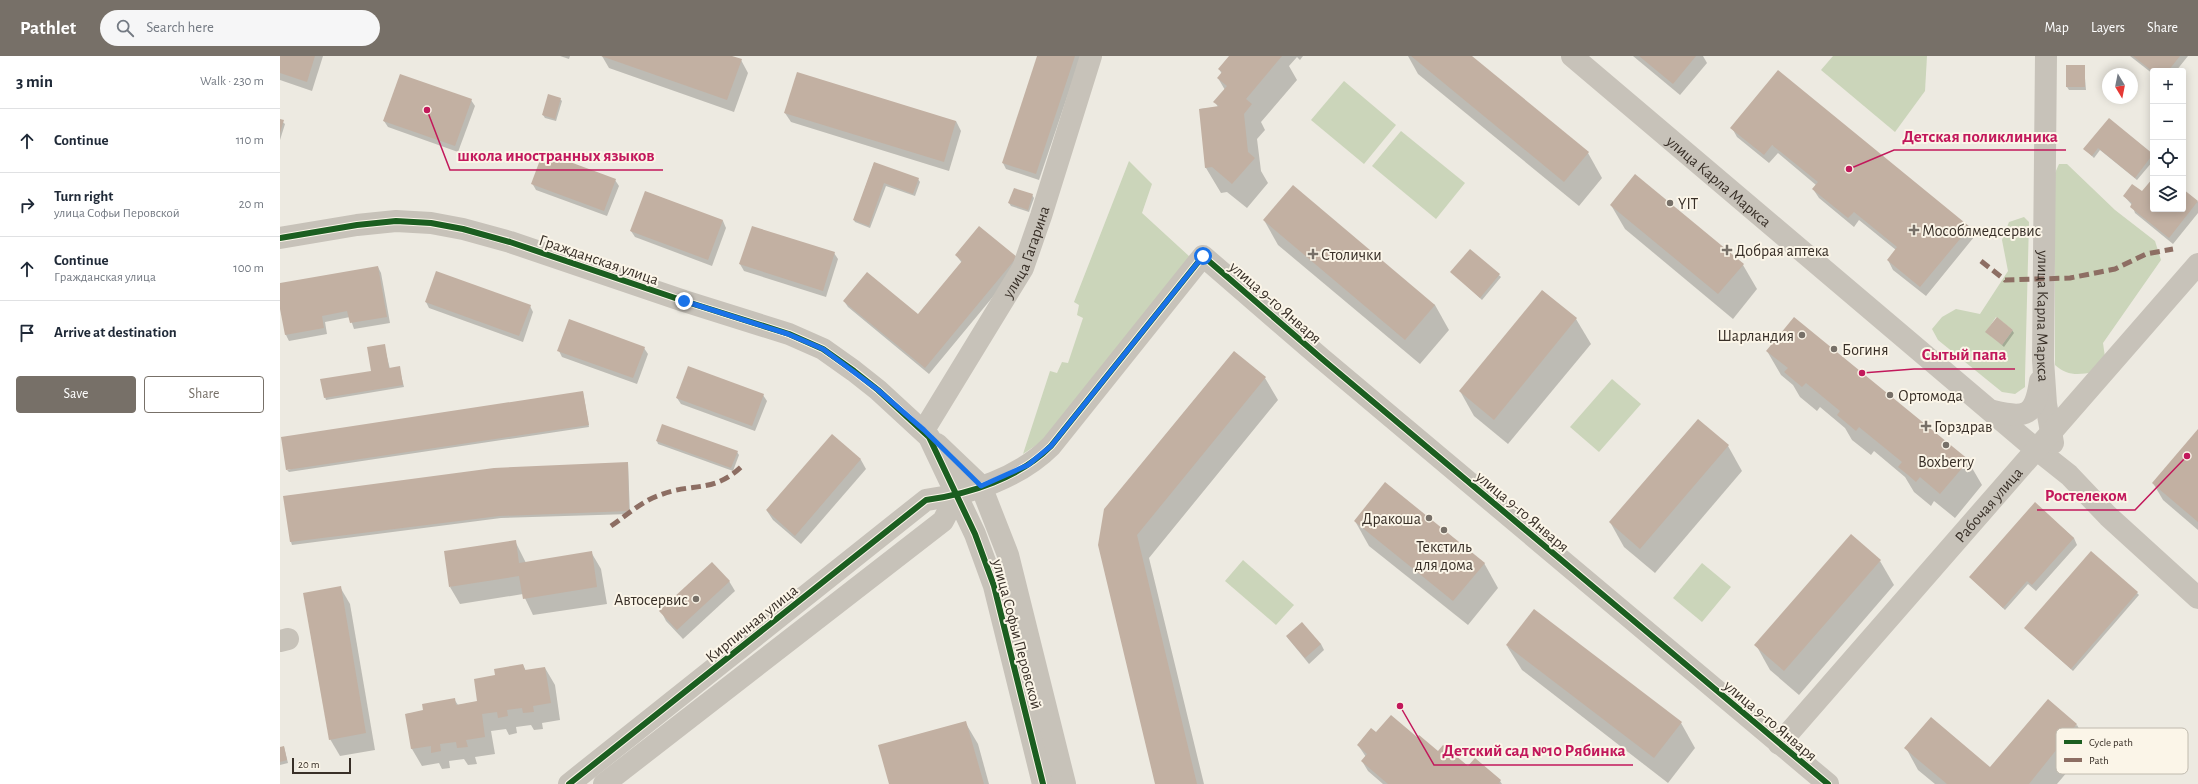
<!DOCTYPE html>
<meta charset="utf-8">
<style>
:root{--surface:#fff;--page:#f6f6f7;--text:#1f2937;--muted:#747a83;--line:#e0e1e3;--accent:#777068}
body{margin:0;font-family:"Alegreya Sans",sans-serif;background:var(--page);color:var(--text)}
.controls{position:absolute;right:12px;top:12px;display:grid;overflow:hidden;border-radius:4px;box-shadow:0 2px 10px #0003}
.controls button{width:36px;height:36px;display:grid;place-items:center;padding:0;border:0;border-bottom:1px solid var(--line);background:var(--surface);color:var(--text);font:20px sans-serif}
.compass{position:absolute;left:1822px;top:12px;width:36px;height:36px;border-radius:50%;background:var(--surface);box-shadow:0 2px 10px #0003;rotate:170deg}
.scale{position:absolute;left:12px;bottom:10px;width:59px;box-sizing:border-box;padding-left:4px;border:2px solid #382f27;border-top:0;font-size:11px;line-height:14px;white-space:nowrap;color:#382f27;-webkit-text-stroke:3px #fbf5e8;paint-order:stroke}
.stop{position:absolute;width:12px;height:12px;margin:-9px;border:3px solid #1a73e8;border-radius:50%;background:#fff}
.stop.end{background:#1a73e8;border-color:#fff;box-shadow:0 1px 4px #0008}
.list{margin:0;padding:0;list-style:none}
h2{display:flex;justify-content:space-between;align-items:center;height:52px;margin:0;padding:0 16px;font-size:17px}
h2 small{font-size:13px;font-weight:400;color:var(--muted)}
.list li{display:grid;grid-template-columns:26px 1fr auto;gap:12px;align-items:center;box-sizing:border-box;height:64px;padding:0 16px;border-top:1px solid var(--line)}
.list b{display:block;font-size:15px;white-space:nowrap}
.list p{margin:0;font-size:13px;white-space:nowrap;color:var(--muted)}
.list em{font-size:13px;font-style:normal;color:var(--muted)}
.actions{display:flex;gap:8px;padding:12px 16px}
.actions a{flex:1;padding:9px 0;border:1px solid var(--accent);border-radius:4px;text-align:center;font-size:14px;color:var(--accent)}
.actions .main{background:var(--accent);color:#fff}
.icon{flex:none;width:22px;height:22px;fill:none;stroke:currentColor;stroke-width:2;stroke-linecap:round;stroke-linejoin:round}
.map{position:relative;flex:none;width:1918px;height:728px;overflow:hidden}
header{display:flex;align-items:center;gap:24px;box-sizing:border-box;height:56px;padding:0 20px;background:var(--accent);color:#fff}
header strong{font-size:19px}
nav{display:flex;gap:22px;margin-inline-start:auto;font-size:14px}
.search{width:280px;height:36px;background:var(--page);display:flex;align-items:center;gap:10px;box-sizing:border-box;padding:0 14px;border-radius:22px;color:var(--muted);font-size:15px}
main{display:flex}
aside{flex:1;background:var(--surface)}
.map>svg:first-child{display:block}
.green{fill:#cbd5ba;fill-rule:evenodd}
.shadow{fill:#0003}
.building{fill:#c2b0a2}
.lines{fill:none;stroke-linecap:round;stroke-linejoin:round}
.minor{stroke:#c7c2b9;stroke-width:22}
.quiet{stroke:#8d6e63;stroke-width:5;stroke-dasharray:10 5;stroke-linecap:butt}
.cycleway-casing{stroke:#fbf5e8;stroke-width:8}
.cycleway{stroke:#1b5e20;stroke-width:6}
.route{stroke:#1a73e8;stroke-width:5}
.poi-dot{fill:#777068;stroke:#fbf5e8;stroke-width:1.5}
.labels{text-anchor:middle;stroke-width:4;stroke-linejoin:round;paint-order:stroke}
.street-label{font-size:16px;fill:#382f27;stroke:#fbf5e8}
.poi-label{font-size:16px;fill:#382f27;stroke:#fbf5e8;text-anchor:start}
.key{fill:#fbf5e8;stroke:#c0baae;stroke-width:1}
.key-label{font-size:11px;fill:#382f27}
.leader{fill:none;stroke:#c2185b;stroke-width:1.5}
.callout-dot{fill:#c2185b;stroke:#fbf5e8;stroke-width:1.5}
.callout-label{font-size:17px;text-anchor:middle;font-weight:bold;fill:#c2185b;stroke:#fbf5e8;stroke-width:4;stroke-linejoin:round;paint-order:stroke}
</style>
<header>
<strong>Pathlet</strong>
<div class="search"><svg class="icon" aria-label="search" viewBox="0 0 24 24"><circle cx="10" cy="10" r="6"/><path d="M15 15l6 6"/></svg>Search here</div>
<nav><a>Map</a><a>Layers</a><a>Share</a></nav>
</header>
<main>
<aside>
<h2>3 min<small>Walk · 230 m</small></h2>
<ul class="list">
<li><svg class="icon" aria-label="ahead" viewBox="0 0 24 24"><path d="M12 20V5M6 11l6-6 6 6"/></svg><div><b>Continue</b></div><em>110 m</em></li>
<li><svg class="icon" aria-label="right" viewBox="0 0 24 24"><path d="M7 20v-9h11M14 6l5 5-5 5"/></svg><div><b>Turn right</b><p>улица Софьи Перовской</p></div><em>20 m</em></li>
<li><svg class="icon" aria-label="ahead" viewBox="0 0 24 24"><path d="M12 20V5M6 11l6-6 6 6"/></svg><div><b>Continue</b><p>Гражданская улица</p></div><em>100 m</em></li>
<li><svg class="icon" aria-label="arrive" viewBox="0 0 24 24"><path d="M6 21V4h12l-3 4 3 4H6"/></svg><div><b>Arrive at destination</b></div></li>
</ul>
<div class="actions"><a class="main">Save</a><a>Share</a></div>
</aside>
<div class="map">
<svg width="1918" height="728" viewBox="0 0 1918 728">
<rect width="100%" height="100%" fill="#edeae1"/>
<!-- green -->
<g class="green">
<polygon points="1553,0 1647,0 1645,35 1615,76 1541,14"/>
<polygon points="1064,25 1116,69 1084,108 1031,64"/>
<polygon points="1121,75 1185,127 1156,163 1092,110"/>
<polygon points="849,105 872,128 862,157 910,201 764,384 743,398 770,315 777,317 782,306 788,307 803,262 797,259 799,249 794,246"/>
<path d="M1779,108H1787L1835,154L1875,185L1881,204L1823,287L1825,301L1814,316C1798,319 1787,320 1775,309V117Z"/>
<path d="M1744,161L1749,166L1745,321V331L1735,338L1722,336L1658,284L1652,273L1662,261L1676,253L1700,258L1728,215L1722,184L1729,166ZM1716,261L1733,274L1722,289L1706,276Z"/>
<polygon points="1332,323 1361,348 1319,396 1290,371"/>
<polygon points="963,504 1014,549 996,569 945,525"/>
<polygon points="1422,507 1451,531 1422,566 1393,542"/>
</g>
<!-- shadow -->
<g class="shadow">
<polygon points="0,0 43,0 32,35 0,24"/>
<polygon points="280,0 290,0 289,3"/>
<polygon points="322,0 449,0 461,4 468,17 454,56 329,12"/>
<polygon points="758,0 801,0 759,124 726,113 723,107"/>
<polygon points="950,0 1023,0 1020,4 1017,1 1009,10 1017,24 981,66 985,74 977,83 981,115 988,127 967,152 947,136 941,137 926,112 920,53 938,51 935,46 945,34 938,22 942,18 939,13"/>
<polygon points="1128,0 1190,0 1308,97 1322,122 1299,150 1138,18"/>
<polygon points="1353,0 1423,0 1427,7 1400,39"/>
<polygon points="1850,0 1908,0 1896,15 1873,15 1873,18"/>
<polygon points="1804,10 1806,34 1789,34 1787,31"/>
<polygon points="280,43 282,45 276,65 265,62 263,59"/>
<polygon points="191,44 195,50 178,96 108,71 104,65"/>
<polygon points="505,57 676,65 681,75 669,115 511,66"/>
<polygon points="0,64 5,68 0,84"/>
<polygon points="1829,64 1873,100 1873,105 1857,124 1820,94 1814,102 1805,93"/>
<polygon points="1452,72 1689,172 1694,181 1646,240 1613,214 1608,204 1616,194 1579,164 1574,171 1539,142 1533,133 1536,129 1498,97 1489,107 1457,81"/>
<polygon points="594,107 638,123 640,126 635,140 606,130 590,172 575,166 574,164"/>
<polygon points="1873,123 1873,153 1903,153 1903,134 1918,146 1918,157 1893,188 1855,157 1852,149 1844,140 1862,137"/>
<polygon points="335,124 339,130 327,160 256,134 252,127"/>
<polygon points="366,136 443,165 446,172 432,210 355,181 351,175"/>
<polygon points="752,139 754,142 749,156 731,150 729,147"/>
<polygon points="1331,149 1463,209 1477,233 1453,263 1345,173"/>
<polygon points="984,164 1155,249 1169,274 1140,308 998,189"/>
<polygon points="699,171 740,208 649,318 568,251 564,245 638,259 682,207 676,199"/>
<polygon points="1190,194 1221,221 1202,244 1172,216"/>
<polygon points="554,197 558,203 546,241 464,215 460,208"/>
<polygon points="98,211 101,217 110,267 74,273 70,261 45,266 47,278 9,285 6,279 0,247 0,228"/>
<polygon points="1263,235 1296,263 1311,288 1228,388 1194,360 1180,335"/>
<polygon points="146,246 250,250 253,256 243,286 149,252"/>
<polygon points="1732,274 1734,277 1724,291 1707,276"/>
<polygon points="104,289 110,313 119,311 124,331 46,344 45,341 92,316"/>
<polygon points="364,292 368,298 357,328 282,301 279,295"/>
<polygon points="1487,295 1688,405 1702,429 1675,462 1654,445 1651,450 1634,436 1625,421 1594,395 1591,399 1572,384 1565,372 1540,351 1537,355 1520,341 1513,329 1501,319"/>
<polygon points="954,296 985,322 998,344 869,502 924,728 877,728 825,454"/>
<polygon points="303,336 309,371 9,416 7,414"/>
<polygon points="483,339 487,345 475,375 401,348 397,342"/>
<polygon points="1418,364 1448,390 1462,415 1375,517 1344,491 1330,466"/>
<polygon points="383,369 457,396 459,399 453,415 378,388 377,385"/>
<polygon points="1918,375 1918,474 1883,444 1873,427"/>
<polygon points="552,379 581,404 586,413 521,488 493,464 487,455"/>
<polygon points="348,407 350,458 221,462 12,489 11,486 5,441"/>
<polygon points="1755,448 1794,482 1797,489 1756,535 1748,528 1725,554 1690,521"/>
<polygon points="1075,465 1204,507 1218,532 1188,569 1089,490"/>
<polygon points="235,485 246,507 311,496 321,513 327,548 253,559 243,538 180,548 170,531"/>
<polygon points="1600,505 1614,529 1519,639 1490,614 1476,589"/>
<polygon points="449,525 455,535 403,583 386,565 381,555"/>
<polygon points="60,531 70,548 95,694 60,700 50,683"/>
<polygon points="1857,537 1859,539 1793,615 1745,572"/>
<polygon points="1007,581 1041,588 1044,594 1029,608"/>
<polygon points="1227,590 1401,667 1415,692 1388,727 1242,614"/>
<polygon points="243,609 246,615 265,612 275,629 280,664 262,667 263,673 254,674 251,669 236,671 237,677 229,679 226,673 211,675 215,698 195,701 197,708 188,709 184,703 169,705 170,712 162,713 159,707 142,710 132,693 126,658 145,655 174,643 178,649 199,646 216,620"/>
<polygon points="685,666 698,688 709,728 610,728"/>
<polygon points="1797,669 1809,690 1777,728 1655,728 1638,714 1626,692 1709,712"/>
<polygon points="1097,678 1137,682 1158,697 1220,725 1222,728 1103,728 1088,715 1082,705 1086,701 1078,689"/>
<polygon points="4,691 8,707 0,709 0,692"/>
</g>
<!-- building -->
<g class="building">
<polygon points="0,0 35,0 27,26 0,17"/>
<polygon points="321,0 452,0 462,3 447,44"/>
<polygon points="757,0 795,0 756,118 722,107"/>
<polygon points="949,0 1002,0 966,43 972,48 964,58 968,96 975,102 952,128 932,111 925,112 919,53 939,50 933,46 947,30 937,22 942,16 938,13"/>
<polygon points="1131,0 1192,0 1309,96 1284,126"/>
<polygon points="1359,0 1416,0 1393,28"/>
<polygon points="1853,0 1900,0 1888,15 1872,15"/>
<rect x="1786" y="9" width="19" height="22"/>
<polygon points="1498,14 1690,171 1640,231 1607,204 1617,191 1574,156 1568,162 1532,133 1538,126 1492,89 1484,99 1450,72"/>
<polygon points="517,16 676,65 664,106 504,57"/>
<polygon points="120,18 192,43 175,90 103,65"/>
<polygon points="268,38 281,42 275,63 262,59"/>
<polygon points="1829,62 1873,98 1855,122 1818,92 1812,100 1803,93"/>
<polygon points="0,63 4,64 0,77"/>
<polygon points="263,96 336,123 324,155 251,128"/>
<polygon points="594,106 639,122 633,138 604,127 589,170 573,164"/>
<polygon points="1355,118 1464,208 1438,238 1330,149"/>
<polygon points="1873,122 1873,153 1903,153 1903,133 1918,145 1889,182 1850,151 1852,147 1843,140 1852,128 1862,135"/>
<polygon points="1013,129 1155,249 1125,284 983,164"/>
<polygon points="734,132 753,138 748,154 728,147"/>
<polygon points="365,135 443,164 428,204 350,175"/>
<polygon points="472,170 555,196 543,235 459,208"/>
<polygon points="699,170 737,201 645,312 563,245 587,216 638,258 682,205 675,199"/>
<polygon points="1190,193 1220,218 1200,242 1170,216"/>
<polygon points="98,210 107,261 70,267 67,255 42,260 44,272 5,279 0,253 0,227"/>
<polygon points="156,215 251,249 239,280 145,246"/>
<polygon points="1262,234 1297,262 1214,364 1179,335"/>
<polygon points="1514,261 1689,404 1660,438 1640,421 1636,426 1628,419 1618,411 1622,406 1579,371 1576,375 1557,359 1560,355 1526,327 1522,331 1504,316 1508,312 1486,295"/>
<polygon points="1717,261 1733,274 1722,289 1705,276"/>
<polygon points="289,263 365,291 353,322 277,295"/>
<polygon points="105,288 109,312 120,310 123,329 44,342 40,323 91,315 87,291"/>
<polygon points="954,295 986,321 857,479 917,728 875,728 818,489 824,453"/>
<polygon points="408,310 484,338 472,370 396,342"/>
<polygon points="303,335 309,369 6,414 1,381"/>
<polygon points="1418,363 1449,389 1360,493 1329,466"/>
<polygon points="382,368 458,395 451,412 376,385"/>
<polygon points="1918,373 1918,466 1872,427"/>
<polygon points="552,378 581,403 515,480 486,454"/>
<polygon points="348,406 349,455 219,460 10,486 3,440 214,412"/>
<polygon points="1105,426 1205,507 1173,545 1074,465"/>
<polygon points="1755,446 1794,482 1752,529 1747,525 1723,552 1689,521"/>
<polygon points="1571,478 1601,504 1504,615 1474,589"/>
<polygon points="236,484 239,507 312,495 317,531 243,543 239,520 169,531 164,495"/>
<polygon points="1811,495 1858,536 1791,613 1744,572"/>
<polygon points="432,506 450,525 397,574 379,555"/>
<polygon points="61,530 86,677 49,684 23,537"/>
<polygon points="1254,553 1402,666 1374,702 1226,589"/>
<polygon points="1022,566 1041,588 1025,602 1006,580"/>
<polygon points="243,608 245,614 265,611 271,647 253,650 254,656 243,657 242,652 227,654 228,660 218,662 217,656 202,658 205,681 186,684 188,691 177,692 176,686 160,688 161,695 151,697 151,690 131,693 125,658 143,654 142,648 175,642 176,649 197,645 194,623 215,619 214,613"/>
<polygon points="1768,643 1797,668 1749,728 1667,728 1624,692 1651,661 1710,711"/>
<polygon points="1111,659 1137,681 1139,679 1158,695 1163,689 1188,710 1195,702 1221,724 1219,727 1220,728 1108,728 1081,705 1087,698 1077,689 1091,672 1096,676"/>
<polygon points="686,665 704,728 609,728 598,689"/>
<polygon points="4,690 7,704 0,706 0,691"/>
</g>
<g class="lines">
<!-- minor -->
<g class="minor">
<path id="s1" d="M1292,0L1746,385L1789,419L1828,460L1918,542"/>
<path id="s2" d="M1766,0L1763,304L1766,348L1773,387"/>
<polyline points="0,182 77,169 116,165 151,167 183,173 230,186 404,245 509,278 543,293 574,315 598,334 649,381 695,478 714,530 763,728"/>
<path d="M1713,355C1746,363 1755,360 1760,325"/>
<path id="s3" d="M644,374L743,212L761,160L811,0"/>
<polyline points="657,388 701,430 728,499 785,728"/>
<polyline points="0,585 8,583"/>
<path id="s4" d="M1499,688L1918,208"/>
<path d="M289,728L646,444C690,438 739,422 771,390L923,200L1041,302L1548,728"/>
<polyline points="324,728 663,465 676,440"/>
</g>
<!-- quiet -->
<g class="quiet">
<polyline points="1701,205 1725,224 1790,222 1835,213 1866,198 1893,193"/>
<path d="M331,470C347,459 362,445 380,439C413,426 433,438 462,410"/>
</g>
<!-- cycleway casing -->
<g class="cycleway-casing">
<g id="cycleway">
<polyline points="0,182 77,169 116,165 151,167 183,173 230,186 404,245 509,278 543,293 574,315 598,334 649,381 695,478 714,530 763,728"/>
<path d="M289,728L646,444C690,438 739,422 771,390L923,200L1041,302L1548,728"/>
</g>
</g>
<!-- cycleway -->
<use href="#cycleway" class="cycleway"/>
</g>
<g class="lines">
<!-- route -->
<polyline class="route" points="404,245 508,278 543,293 598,334 644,374 701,430 748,409 771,390 923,200"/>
</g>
<!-- markers -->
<g class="poi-dot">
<circle cx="1390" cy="147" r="4"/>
<path d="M1632 168h4v4h4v4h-4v4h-4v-4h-4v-4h4z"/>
<path d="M1445 188h4v4h4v4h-4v4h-4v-4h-4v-4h4z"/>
<path d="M1031 192h4v4h4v4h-4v4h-4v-4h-4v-4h4z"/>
<circle cx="1522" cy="279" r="4"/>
<circle cx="1554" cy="293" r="4"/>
<circle cx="1610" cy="339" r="4"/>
<path d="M1644 364h4v4h4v4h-4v4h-4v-4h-4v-4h4z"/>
<circle cx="1666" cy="389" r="4"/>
<circle cx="1149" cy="462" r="4"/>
<circle cx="1164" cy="474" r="4"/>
<circle cx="416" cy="543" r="4"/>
</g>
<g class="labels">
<!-- street labels -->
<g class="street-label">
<text dy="6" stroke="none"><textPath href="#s1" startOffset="193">улица Карла Маркса</textPath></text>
<text dy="6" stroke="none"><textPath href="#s3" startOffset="206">улица Гагарина</textPath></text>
<text transform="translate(319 203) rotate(19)" y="6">Гражданская улица</text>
<text transform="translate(996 246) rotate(41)" y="6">улица 9-го Января</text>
<text dy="6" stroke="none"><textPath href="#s2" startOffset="260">улица Карла Маркса</textPath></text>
<text dy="6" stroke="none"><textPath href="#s4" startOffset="318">Рабочая улица</textPath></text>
<text transform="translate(1243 455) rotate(40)" y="6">улица 9-го Января</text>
<text transform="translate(471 567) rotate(-39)" y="6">Кирпичная улица</text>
<text transform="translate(738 578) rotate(75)" y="6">улица Софьи Перовской</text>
<text transform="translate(1491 664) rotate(40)" y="6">улица 9-го Января</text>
</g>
<!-- poi labels -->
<g class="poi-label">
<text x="1398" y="153">YIT</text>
<text x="1642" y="180">Мособлмедсервис</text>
<text x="1455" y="200">Добрая аптека</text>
<text x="1041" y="204">Столички</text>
<text x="1514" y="285" text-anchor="end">Шарландия</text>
<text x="1562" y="299">Богиня</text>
<text x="1618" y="345">Ортомода</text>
<text x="1654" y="376">Горздрав</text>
<text x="1666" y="411" text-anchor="middle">Boxberry</text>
<text x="1141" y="468" text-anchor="end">Дракоша</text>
<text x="1164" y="496" text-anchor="middle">Текстиль<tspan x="1164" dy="18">для дома</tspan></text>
<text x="408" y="549" text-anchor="end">Автосервис</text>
</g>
</g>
<!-- legend -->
<rect x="1776" y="672" width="132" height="46" rx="6" class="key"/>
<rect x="1784" y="684" width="18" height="4" fill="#1b5e20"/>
<rect x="1784" y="702" width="18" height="4" fill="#8d6e63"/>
<g class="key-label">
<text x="1809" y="690">Cycle path</text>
<text x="1809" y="708">Path</text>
</g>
<!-- callouts -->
<path class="leader" d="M1569 113L1614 94H1786M147 54L170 114H383M1582 317L1634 313H1735M1907 400L1855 454H1757M1120 650L1154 709H1353"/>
<g class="callout-dot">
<circle cx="1569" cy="113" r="4"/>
<circle cx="147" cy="54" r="4"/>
<circle cx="1582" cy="317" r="4"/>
<circle cx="1907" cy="400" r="4"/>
<circle cx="1120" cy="650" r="4"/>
</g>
<g class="callout-label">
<text x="1700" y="86">Детская поликлиника</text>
<text x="276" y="105">школа иностранных языков</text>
<text x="1684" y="304">Сытый папа</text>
<text x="1806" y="445">Ростелеком</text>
<text x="1254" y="700">Детский сад №10 Рябинка</text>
</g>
</svg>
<div class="controls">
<button>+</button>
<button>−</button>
<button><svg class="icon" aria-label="locate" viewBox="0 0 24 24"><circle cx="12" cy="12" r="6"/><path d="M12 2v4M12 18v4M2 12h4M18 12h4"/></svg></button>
<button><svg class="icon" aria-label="layers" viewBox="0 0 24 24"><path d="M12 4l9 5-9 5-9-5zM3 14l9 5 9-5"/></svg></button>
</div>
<svg class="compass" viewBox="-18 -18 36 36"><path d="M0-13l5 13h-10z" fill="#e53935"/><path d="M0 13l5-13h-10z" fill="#747a83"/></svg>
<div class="scale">20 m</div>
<div class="stop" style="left:923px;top:200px"></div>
<div class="stop end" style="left:404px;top:245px"></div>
</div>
</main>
